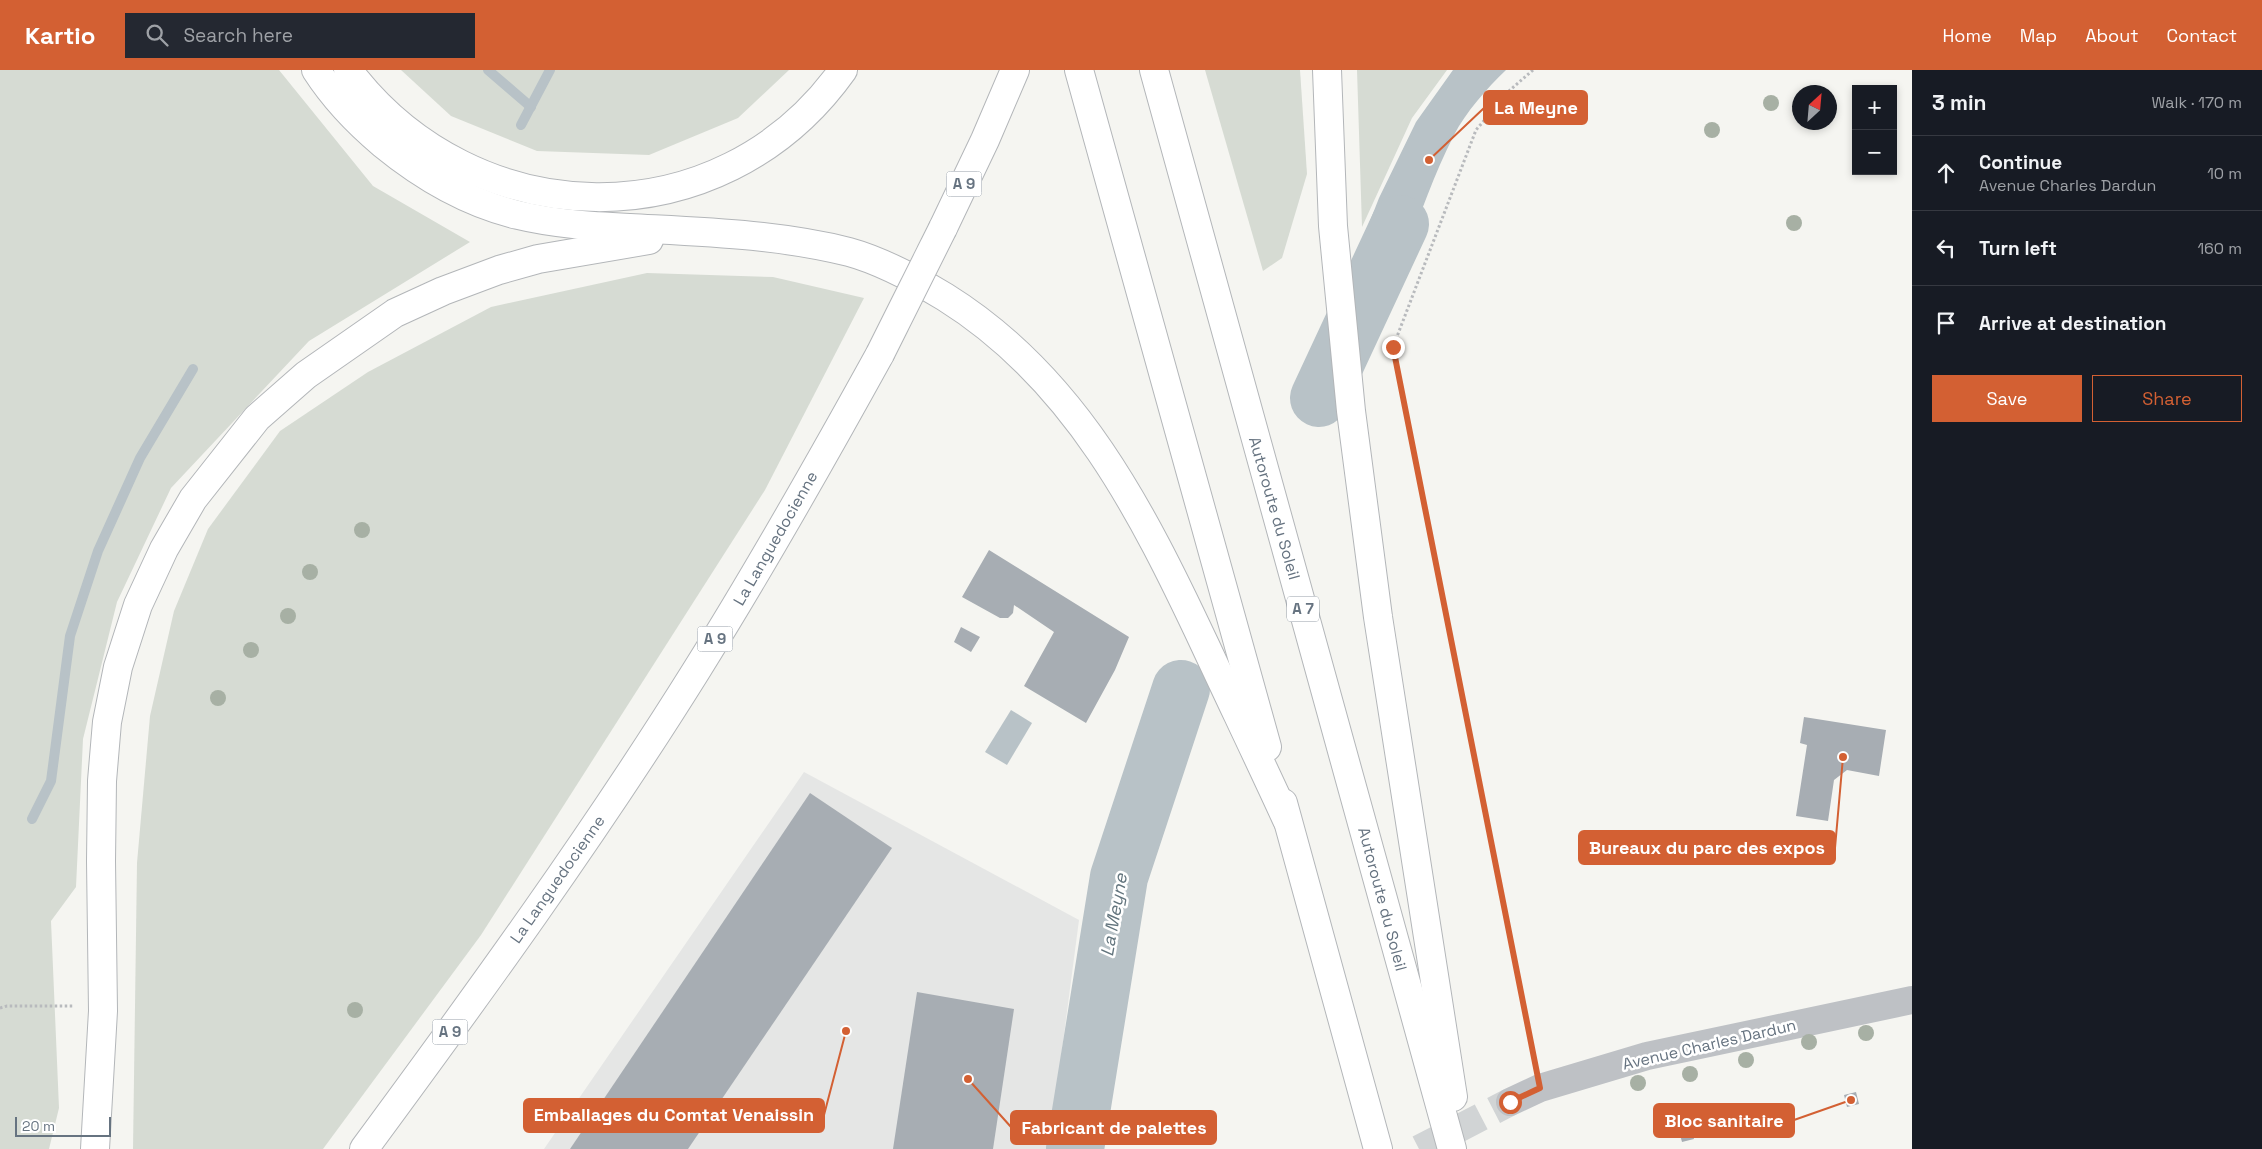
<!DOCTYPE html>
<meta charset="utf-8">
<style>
:root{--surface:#171b24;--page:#242831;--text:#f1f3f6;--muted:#9ea1a6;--line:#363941;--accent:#d36033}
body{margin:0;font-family:"Space Grotesk",sans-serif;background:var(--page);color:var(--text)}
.controls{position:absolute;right:15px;top:15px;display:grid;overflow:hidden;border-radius:0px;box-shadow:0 2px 8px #0003}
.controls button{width:45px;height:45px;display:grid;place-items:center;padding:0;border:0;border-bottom:1px solid var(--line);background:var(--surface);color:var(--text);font:25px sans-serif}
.compass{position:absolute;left:1792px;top:15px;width:45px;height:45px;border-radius:50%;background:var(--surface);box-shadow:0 2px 8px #0003;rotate:26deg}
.scale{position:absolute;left:15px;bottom:12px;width:96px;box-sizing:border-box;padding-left:5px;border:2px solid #667380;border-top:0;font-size:14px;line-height:18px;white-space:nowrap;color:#667380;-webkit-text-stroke:4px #fff;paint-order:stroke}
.stop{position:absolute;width:15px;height:15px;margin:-11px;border:4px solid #d36033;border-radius:50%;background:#fff}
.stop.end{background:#d36033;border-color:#fff;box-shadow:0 1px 5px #0008}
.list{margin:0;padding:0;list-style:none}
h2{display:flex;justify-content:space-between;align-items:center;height:65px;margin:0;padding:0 20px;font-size:21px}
h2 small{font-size:16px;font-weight:400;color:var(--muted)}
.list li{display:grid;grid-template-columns:32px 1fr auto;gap:15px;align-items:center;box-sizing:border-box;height:75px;padding:0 20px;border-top:1px solid var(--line)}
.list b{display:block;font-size:19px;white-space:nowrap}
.list p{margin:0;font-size:16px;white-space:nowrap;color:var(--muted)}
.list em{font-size:16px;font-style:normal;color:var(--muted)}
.actions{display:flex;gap:10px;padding:15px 20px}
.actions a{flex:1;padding:11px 0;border:1px solid var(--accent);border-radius:0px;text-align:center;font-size:18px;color:var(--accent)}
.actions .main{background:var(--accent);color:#fff}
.icon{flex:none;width:28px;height:28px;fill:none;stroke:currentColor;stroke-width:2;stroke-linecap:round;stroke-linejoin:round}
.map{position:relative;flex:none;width:1912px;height:1079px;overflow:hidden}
header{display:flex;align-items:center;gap:30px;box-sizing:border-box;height:70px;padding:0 25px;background:var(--accent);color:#fff}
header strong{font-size:24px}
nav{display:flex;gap:28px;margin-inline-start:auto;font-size:18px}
.search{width:350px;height:45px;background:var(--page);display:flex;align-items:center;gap:12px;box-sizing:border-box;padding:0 18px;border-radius:0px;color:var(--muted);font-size:19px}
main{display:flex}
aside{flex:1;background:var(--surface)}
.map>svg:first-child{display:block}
.built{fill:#e5e6e5}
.green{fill:#d6dbd3}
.water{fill:#b8c2c7}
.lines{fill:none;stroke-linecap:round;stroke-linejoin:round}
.stream{stroke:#b8c2c7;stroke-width:10}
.river{stroke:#b8c2c7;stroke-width:58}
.building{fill:#a7adb3}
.minor-tunnel{stroke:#d1d4d5;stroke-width:28;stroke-dasharray:28 14;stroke-linecap:butt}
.highway-casing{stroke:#b3b6b9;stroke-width:30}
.path{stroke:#b8babd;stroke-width:3;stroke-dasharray:2.5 2.5;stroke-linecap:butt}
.minor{stroke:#bec1c5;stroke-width:28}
.highway{stroke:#fff;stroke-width:28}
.highway-bridge-casing{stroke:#b3b6b9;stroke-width:30;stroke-linecap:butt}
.highway-bridge{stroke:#fff;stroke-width:28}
.tree{fill:#a7b0a4}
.route{stroke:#d36033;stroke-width:6}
.labels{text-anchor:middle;stroke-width:5;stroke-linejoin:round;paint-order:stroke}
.shield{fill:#fff;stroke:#949da6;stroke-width:1}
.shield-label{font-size:15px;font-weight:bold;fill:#667380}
.street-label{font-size:16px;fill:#667380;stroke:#fff}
.water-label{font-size:18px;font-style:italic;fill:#62747d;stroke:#fff}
.leader{fill:none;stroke:#d36033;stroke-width:2}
.callout-dot{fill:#d36033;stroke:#fff;stroke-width:2}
.callout{fill:#d36033;stroke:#d36033;stroke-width:2}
.callout-label{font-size:18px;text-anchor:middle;font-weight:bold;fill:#fff}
</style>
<header>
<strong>Kartio</strong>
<div class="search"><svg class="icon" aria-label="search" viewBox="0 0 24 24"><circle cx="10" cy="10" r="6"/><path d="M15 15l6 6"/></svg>Search here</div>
<nav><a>Home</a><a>Map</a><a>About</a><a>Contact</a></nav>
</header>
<main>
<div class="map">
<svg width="1912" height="1079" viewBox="0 0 1912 1079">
<rect width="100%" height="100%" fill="#f5f5f1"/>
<!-- built -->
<polygon class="built" points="804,702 1079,850 1049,1079 544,1079"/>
<!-- green -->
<g class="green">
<polygon points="0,0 279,0 373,116 470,172 309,271 171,418 117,532 83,669 76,817 51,851 59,1038 49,1079 0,1079"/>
<polygon points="401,0 789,0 738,48 649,85 537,81 451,46"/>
<polygon points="1205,0 1300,0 1307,104 1282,188 1263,201"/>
<polygon points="1357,0 1447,0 1412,48 1362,157"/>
<polygon points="647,203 773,207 864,228 765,420 481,865 323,1079 133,1079 137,793 150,646 174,541 208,459 280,361 368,302 491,237"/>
</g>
<!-- water -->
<g class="water">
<path d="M1453,0H1506C1487,18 1466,42 1454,65C1422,127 1406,197 1371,257L1361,174L1379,128L1416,52Z"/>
<polygon points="1011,640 1032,653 1007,695 985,682"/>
</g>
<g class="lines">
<!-- stream -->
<g class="stream">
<polyline points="488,0 531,37"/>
<polyline points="521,55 550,0"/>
<polyline points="32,749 51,711 70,566 98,481 140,388 193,299"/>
</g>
<!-- river -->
<g class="river">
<polyline points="1319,328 1400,154"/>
<polyline points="1075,1079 1119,807 1181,619"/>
</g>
</g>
<!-- building -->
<g class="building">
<polygon points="989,480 1129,567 1115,600 1086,653 1024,616 1054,562 1014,535 1013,543 1008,548 1000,548 962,527"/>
<polygon points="961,557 980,567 971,582 954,572"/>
<polygon points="1804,647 1886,660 1879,706 1847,700 1834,710 1828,751 1796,746 1807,675 1800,673"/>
<polygon points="810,723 892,778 688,1079 570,1079"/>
<polygon points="917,922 1014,939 993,1079 893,1079"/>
<polygon points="1856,1022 1859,1034 1847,1037 1844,1025"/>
<polygon points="1691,1058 1694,1069 1682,1072 1679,1061"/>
</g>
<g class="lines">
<!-- minor-tunnel -->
<polyline class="minor-tunnel" points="1419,1079 1510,1032"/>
<!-- highway casing -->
<g class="highway-casing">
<g id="highway">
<path d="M316,0C334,28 358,53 383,74C422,106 468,133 518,145C555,154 593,156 630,158C703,162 777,164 849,182C882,191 915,209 945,227C1075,308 1142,441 1205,575C1232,633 1260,691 1287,750"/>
<path d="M348,0C473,166 720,173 843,0"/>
<polyline points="1079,0 1267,677"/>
<polyline points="1154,0 1452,1079"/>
<polyline points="1327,0 1333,156 1351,341 1378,547 1453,1027"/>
<polyline points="943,158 985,70 1015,0"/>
<polyline points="1283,733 1378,1079"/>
<polyline points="95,1079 103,941 101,791 102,711 107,652 118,597 138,535 164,479 193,429 257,348 306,305 395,243 443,221 499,200 538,189 649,170"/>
<path d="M364,1079C479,923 593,766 696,601C761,497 821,391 880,284"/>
</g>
</g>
<!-- path -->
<g class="path">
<polyline points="1533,0 1510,20 1476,60 1393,277 1534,987"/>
<polyline points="0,938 7,936 74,936"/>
</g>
<!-- minor -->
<polyline class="minor" points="1510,1032 1540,1018 1647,986 1912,930"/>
<!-- highway -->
<use href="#highway" class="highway"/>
<!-- highway-bridge casing -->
<g class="highway-bridge-casing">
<polyline id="highway-bridge" points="880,284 943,158"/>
</g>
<!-- highway-bridge -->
<use href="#highway-bridge" class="highway-bridge"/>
</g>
<!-- trees -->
<g class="tree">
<circle cx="1771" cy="33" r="8"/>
<circle cx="1712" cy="60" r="8"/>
<circle cx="1794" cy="153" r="8"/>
<circle cx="362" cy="460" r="8"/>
<circle cx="310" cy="502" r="8"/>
<circle cx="288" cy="546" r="8"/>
<circle cx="251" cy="580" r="8"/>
<circle cx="218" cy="628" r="8"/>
<circle cx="355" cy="940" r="8"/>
<circle cx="1866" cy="963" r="8"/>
<circle cx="1809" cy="972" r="8"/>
<circle cx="1746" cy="990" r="8"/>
<circle cx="1690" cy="1004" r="8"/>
<circle cx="1638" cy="1013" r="8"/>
</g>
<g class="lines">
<!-- route -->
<polyline class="route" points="1393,277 1540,1018 1510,1032"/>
</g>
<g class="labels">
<!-- shield labels -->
<g class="shield">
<rect x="946.5" y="101.5" width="35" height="25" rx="4"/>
<rect x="1287" y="526.5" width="32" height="25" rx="4"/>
<rect x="697.5" y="556.5" width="35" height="25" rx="4"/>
<rect x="432.5" y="949.5" width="35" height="25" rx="4"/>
</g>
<g class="shield-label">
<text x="964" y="119">A 9</text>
<text x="1303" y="544">A 7</text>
<text x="715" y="574">A 9</text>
<text x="450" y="967">A 9</text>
</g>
<!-- street labels -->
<g class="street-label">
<text transform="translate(1275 438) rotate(74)" y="6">Autoroute du Soleil</text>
<text transform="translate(775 468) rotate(-60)" y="6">La Languedocienne</text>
<text transform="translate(557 809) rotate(-55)" y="6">La Languedocienne</text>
<text transform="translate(1383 829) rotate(75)" y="6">Autoroute du Soleil</text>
<text transform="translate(1709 974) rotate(-13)" y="6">Avenue Charles Dardun</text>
</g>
<!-- water labels -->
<g class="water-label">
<text transform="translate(1114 845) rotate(-80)" y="6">La Meyne</text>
</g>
</g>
<!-- callouts -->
<path class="leader" d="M1429 90L1484 38M1843 687L1835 778M846 961L824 1045M1851 1030L1794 1050M968 1009L1011 1057"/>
<g class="callout-dot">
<circle cx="1429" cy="90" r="5"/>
<circle cx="1843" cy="687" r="5"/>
<circle cx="846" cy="961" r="5"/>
<circle cx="1851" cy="1030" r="5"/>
<circle cx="968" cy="1009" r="5"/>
</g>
<g class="callout">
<rect x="1484" y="21" width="103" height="33" rx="5"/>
<rect x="1579" y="761" width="256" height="33" rx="5"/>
<rect x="524" y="1029" width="300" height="33" rx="5"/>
<rect x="1654" y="1034" width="140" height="33" rx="5"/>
<rect x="1011" y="1041" width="205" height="33" rx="5"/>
</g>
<g class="callout-label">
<text x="1536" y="44">La Meyne</text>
<text x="1707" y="784">Bureaux du parc des expos</text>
<text x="674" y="1051">Emballages du Comtat Venaissin</text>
<text x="1724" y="1057">Bloc sanitaire</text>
<text x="1114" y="1064">Fabricant de palettes</text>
</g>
</svg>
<div class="controls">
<button>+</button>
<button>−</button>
</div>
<svg class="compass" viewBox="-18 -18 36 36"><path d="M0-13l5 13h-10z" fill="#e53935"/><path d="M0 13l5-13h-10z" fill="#9ea1a6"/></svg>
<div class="scale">20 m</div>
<div class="stop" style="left:1510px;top:1032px"></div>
<div class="stop end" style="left:1393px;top:277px"></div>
</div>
<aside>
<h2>3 min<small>Walk · 170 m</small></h2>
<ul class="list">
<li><svg class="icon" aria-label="ahead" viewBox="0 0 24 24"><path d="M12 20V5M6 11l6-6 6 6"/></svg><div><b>Continue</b><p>Avenue Charles Dardun</p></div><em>10 m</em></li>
<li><svg class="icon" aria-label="left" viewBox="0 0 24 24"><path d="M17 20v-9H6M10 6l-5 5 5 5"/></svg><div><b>Turn left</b></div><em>160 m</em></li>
<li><svg class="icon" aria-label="arrive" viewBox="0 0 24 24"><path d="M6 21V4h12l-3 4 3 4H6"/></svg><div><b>Arrive at destination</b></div></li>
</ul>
<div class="actions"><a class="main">Save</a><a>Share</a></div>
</aside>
</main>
